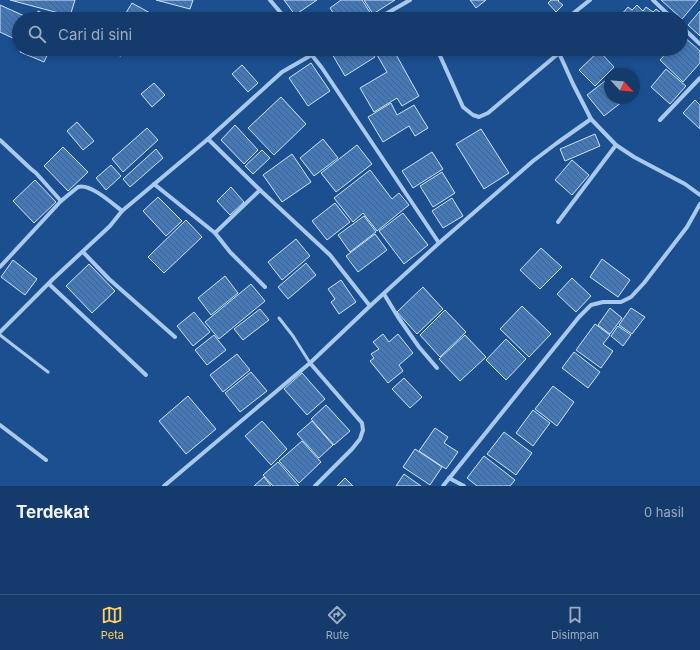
<!DOCTYPE html>
<html lang="id">
<style>
:root{--surface:#143b6b;--page:#1d4271;--text:#f1f3f6;--muted:#9dadc1;--line:#33557e;--accent:#ffd166}
body{margin:0;font-family:Inter,sans-serif;background:var(--page);color:var(--text)}
.compass{position:absolute;left:604px;top:68px;width:36px;height:36px;border-radius:50%;background:var(--surface);box-shadow:0 2px 6px #0003;rotate:116deg}
.list{margin:0;padding:0;list-style:none}
h2{display:flex;justify-content:space-between;align-items:center;height:52px;margin:0;padding:0 16px;font-size:17px}
h2 small{font-size:13px;font-weight:400;color:var(--muted)}
.icon{flex:none;width:22px;height:22px;fill:none;stroke:currentColor;stroke-width:2;stroke-linecap:round;stroke-linejoin:round}
.map{position:relative;flex:none;width:700px;height:486px;overflow:hidden}
.search{position:absolute;background:var(--surface);box-shadow:0 2px 6px #0003;left:12px;right:12px;top:12px;height:44px;display:flex;align-items:center;gap:10px;box-sizing:border-box;padding:0 14px;border-radius:22px;color:var(--muted);font-size:15px}
.sheet{height:108px;background:var(--surface)}
nav{display:flex;justify-content:space-around;align-items:center;box-sizing:border-box;height:56px;border-top:1px solid var(--line);background:var(--surface);font-size:11px;color:var(--muted)}
nav a{display:grid;justify-items:center;gap:2px}
nav .on{color:var(--accent)}
.map>svg:first-child{display:block}
.building{fill:url(#building-back-hatch);stroke:#cfe3fa}
.lines{fill:none;stroke-linecap:round;stroke-linejoin:round}
.lane{stroke:#a9c9ee;stroke-width:3}
.street{stroke:#a9c9ee;stroke-width:4}
</style>
<div class="map">
<svg width="700" height="486" viewBox="0 0 700 486">
<defs>
<pattern id="building-back-hatch" width="6" height="6" patternUnits="userSpaceOnUse"><rect width="6" height="6" fill="#4478b7"/><path d="M-1 5l2 2M0 0l6 6M5-1l2 2" fill="none" stroke="#486282"/></pattern>
</defs>
<rect width="100%" height="100%" fill="#1b4f8f"/>
<!-- building -->
<g class="building">
<polygon points="10,0 75,0 70,16"/>
<polygon points="156,0 193,0 190,9"/>
<polygon points="284,0 317,0 295,15"/>
<polygon points="341,0 362,0 371,14 364,19 337,19 330,8"/>
<polygon points="364,0 395,0 373,14"/>
<polygon points="470,0 486,0 476,8"/>
<polygon points="551,0 559,0 558,1 563,5 556,12 548,3"/>
<polygon points="661,0 698,0 682,19"/>
<polygon points="132,3 161,19 129,19 124,16"/>
<polygon points="0,5 31,19 19,19 19,41 0,32"/>
<polygon points="637,5 643,11 646,7 653,12 656,9 665,16 663,19 624,19 620,16 628,7 632,10"/>
<polygon points="38,11 56,19 35,19"/>
<polygon points="700,11 700,36 688,25"/>
<polygon points="682,35 700,51 700,63 683,82 660,60 670,49 681,49 681,37"/>
<polygon points="21,49 50,49 44,62 20,52"/>
<polygon points="104,49 122,49 121,56 103,52"/>
<polygon points="339,49 370,49 375,57 345,76 332,54"/>
<polygon points="387,49 393,49 419,96 402,106 397,98 374,112 360,88 387,72 377,55"/>
<polygon points="599,51 614,67 595,86 579,70"/>
<polygon points="311,63 330,91 308,106 289,78"/>
<polygon points="242,65 258,83 248,92 232,74"/>
<polygon points="666,69 686,86 670,104 651,87"/>
<polygon points="610,77 610,98 627,98 604,116 587,95"/>
<polygon points="154,83 165,95 152,107 141,94"/>
<polygon points="281,97 306,124 274,155 248,128"/>
<polygon points="695,100 700,105 700,129 683,113"/>
<polygon points="391,103 397,115 414,105 428,128 415,136 409,126 383,142 368,117"/>
<polygon points="77,122 94,141 83,150 67,131"/>
<polygon points="235,125 258,150 244,164 221,140"/>
<polygon points="147,128 158,140 123,172 112,159"/>
<polygon points="481,129 509,173 484,189 456,144"/>
<polygon points="595,134 600,146 565,161 560,149"/>
<polygon points="323,139 338,158 314,176 300,158"/>
<polygon points="357,145 372,164 336,192 321,173"/>
<polygon points="63,147 88,172 68,191 44,166"/>
<polygon points="156,149 163,158 130,187 123,179"/>
<polygon points="262,150 270,158 253,174 245,166"/>
<polygon points="432,152 443,169 413,188 402,171"/>
<polygon points="292,154 311,182 282,202 263,175"/>
<polygon points="572,160 589,175 572,195 555,180"/>
<polygon points="111,165 121,176 106,190 96,178"/>
<polygon points="370,170 392,199 399,193 409,205 377,231 363,213 353,222 334,198"/>
<polygon points="442,172 455,193 433,207 420,186"/>
<polygon points="35,180 56,202 34,223 13,201"/>
<polygon points="231,187 244,202 230,215 217,201"/>
<polygon points="158,197 182,221 166,236 143,211"/>
<polygon points="452,198 463,216 443,228 432,211"/>
<polygon points="335,203 350,222 327,240 312,221"/>
<polygon points="403,213 428,245 404,264 379,231"/>
<polygon points="364,216 376,232 350,252 338,235"/>
<polygon points="186,220 202,237 164,273 148,257"/>
<polygon points="375,234 387,250 358,272 346,256"/>
<polygon points="296,239 310,256 282,280 268,262"/>
<polygon points="541,248 562,267 540,289 520,270"/>
<polygon points="602,259 630,280 618,297 590,277"/>
<polygon points="13,260 37,279 25,295 1,277"/>
<polygon points="306,263 316,275 288,299 278,287"/>
<polygon points="89,264 115,291 92,313 66,286"/>
<polygon points="225,276 238,293 211,315 198,298"/>
<polygon points="572,278 591,296 576,312 557,294"/>
<polygon points="341,280 356,302 339,314 331,302 335,299 328,289"/>
<polygon points="251,284 265,301 219,339 205,322"/>
<polygon points="423,287 443,309 417,334 397,312"/>
<polygon points="522,306 551,334 529,357 500,329"/>
<polygon points="610,308 622,318 610,334 598,325"/>
<polygon points="631,308 645,317 632,334 619,325"/>
<polygon points="260,309 269,320 243,340 234,329"/>
<polygon points="445,310 466,332 440,357 420,335"/>
<polygon points="194,312 210,332 193,346 177,326"/>
<polygon points="595,324 610,335 603,344 613,351 601,368 576,350"/>
<polygon points="618,326 631,335 623,346 611,336"/>
<polygon points="383,334 389,342 398,334 413,353 399,365 403,371 388,383 370,361 374,358 371,354 379,349 373,342"/>
<polygon points="214,335 226,350 207,365 195,350"/>
<polygon points="465,335 486,357 460,381 439,359"/>
<polygon points="506,339 526,359 506,380 486,360"/>
<polygon points="574,352 600,372 588,388 562,368"/>
<polygon points="237,354 250,370 223,392 210,375"/>
<polygon points="251,372 267,391 240,412 225,393"/>
<polygon points="302,373 325,399 307,415 284,389"/>
<polygon points="404,378 422,397 410,408 392,389"/>
<polygon points="553,386 574,402 557,426 535,409"/>
<polygon points="188,396 216,429 186,454 159,421"/>
<polygon points="326,405 350,431 334,445 311,419"/>
<polygon points="533,410 550,423 533,446 516,433"/>
<polygon points="262,421 287,449 271,465 245,436"/>
<polygon points="312,421 333,445 319,458 297,434"/>
<polygon points="435,428 448,437 444,443 458,452 446,469 419,451"/>
<polygon points="504,432 532,453 516,475 487,454"/>
<polygon points="302,441 321,462 299,483 279,461"/>
<polygon points="415,449 442,467 430,485 403,467"/>
<polygon points="484,456 515,480 510,486 477,486 467,478"/>
<polygon points="278,462 299,486 273,486 263,475"/>
<polygon points="404,474 421,486 396,486"/>
<polygon points="264,477 271,486 254,486"/>
<polygon points="345,478 353,486 337,486"/>
</g>
<g class="lines">
<!-- lane -->
<g class="lane">
<polyline points="279,318 293,336 310,363"/>
<polyline points="0,335 48,372"/>
</g>
<!-- street -->
<g class="street">
<polyline points="270,0 286,19"/>
<polyline points="653,0 673,19"/>
<polyline points="377,19 410,0"/>
<polyline points="566,19 590,0"/>
<polyline points="681,26 700,44"/>
<polyline points="307,49 322,68 439,243"/>
<polyline points="437,49 463,107 473,115 479,117 488,113 559,53"/>
<polyline points="559,49 559,53 573,84 591,119 616,145 634,157 685,184 700,195"/>
<polyline points="660,120 700,78"/>
<polyline points="208,139 260,190 330,255 370,306"/>
<polyline points="0,140 31,169 36,173 61,201"/>
<polyline points="154,184 215,233 230,252 265,287"/>
<polyline points="558,222 616,145"/>
<polyline points="215,233 260,190"/>
<polyline points="83,252 109,279 175,337"/>
<path d="M0,267L61,201L78,187C90,183 113,204 122,211"/>
<polyline points="49,284 146,375"/>
<polyline points="384,294 398,317 419,347 437,368"/>
<polyline points="0,332 53,279 110,226 122,211 208,139 282,72 322,49"/>
<polyline points="310,363 362,423 363,430 360,439 352,449 315,486"/>
<polyline points="0,425 46,460"/>
<polyline points="449,478 464,486"/>
<polyline points="164,486 310,363 370,306 439,243 533,161 557,143 591,119"/>
<polyline points="443,486 579,317 591,305 603,302 621,302 631,297 644,283 687,227 700,204"/>
</g>
</g>
</svg>
<svg class="compass" viewBox="-18 -18 36 36"><path d="M0-13l5 13h-10z" fill="#e53935"/><path d="M0 13l5-13h-10z" fill="#9dadc1"/></svg>
<div class="search"><svg class="icon" aria-label="search" viewBox="0 0 24 24"><circle cx="10" cy="10" r="6"/><path d="M15 15l6 6"/></svg>Cari di sini</div>
</div>
<section class="sheet">
<h2>Terdekat<small>0 hasil</small></h2>
<ul class="list">
</ul>
</section>
<nav>
<a class="on"><svg class="icon" aria-label="map" viewBox="0 0 24 24"><path d="M3 6l6-2 6 2 6-2v14l-6 2-6-2-6 2zM9 4v14M15 6v14"/></svg>Peta</a>
<a><svg class="icon" aria-label="directions" viewBox="0 0 24 24"><path d="M12 3l9 9-9 9-9-9zM9 14v-3h6M13 9l2 2-2 2"/></svg>Rute</a>
<a><svg class="icon" aria-label="saved" viewBox="0 0 24 24"><path d="M7 4h10v16l-5-4-5 4z"/></svg>Disimpan</a>
</nav>
